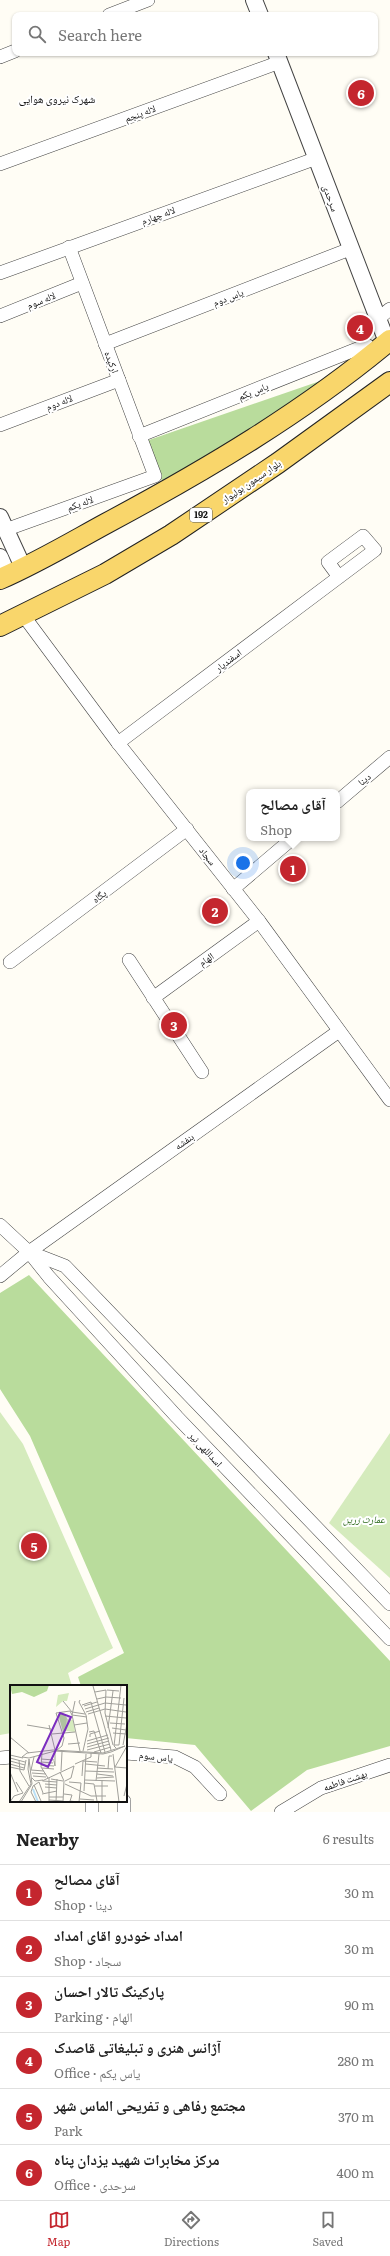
<!DOCTYPE html>
<meta charset="utf-8">
<style>
:root{--surface:#fff;--page:#f2f2f2;--text:#222;--muted:#767676;--line:#e0e0e0;--accent:#c4262e}
body{margin:0;font-family:Literata,"Noto Naskh Arabic",serif;background:var(--page);color:var(--text)}
.you{position:absolute;left:243px;top:863px;width:14px;height:14px;margin:-10px;border:3px solid #fff;border-radius:50%;background:#1a73e8;box-shadow:0 0 0 6px #1a73e833}
.badge{display:grid;place-items:center;width:26px;height:26px;border-radius:50%;background:var(--accent);color:#fff;font-size:13px;font-weight:700}
.pin{position:absolute;translate:-50% -50%;border:2px solid #fff;box-shadow:0 1px 4px #0006}
.popup{position:absolute;left:246px;top:789px;width:94px;height:52px;box-sizing:border-box;display:grid;place-content:center;border-radius:8px;background:var(--surface);filter:drop-shadow(0 1px 3px #0005);font-size:13px;white-space:nowrap;color:var(--muted)}
.popup b{font-size:15px;color:var(--text)}
.popup::after{content:'';position:absolute;left:50%;top:100%;margin-left:-8px;border:8px solid transparent;border-top-color:var(--surface)}
.list{margin:0;padding:0;list-style:none}
h2{display:flex;justify-content:space-between;align-items:center;height:52px;margin:0;padding:0 16px;font-size:17px}
h2 small{font-size:13px;font-weight:400;color:var(--muted)}
.list li{display:grid;grid-template-columns:26px 1fr auto;gap:12px;align-items:center;box-sizing:border-box;height:56px;padding:0 16px;border-top:1px solid var(--line)}
.list b{display:block;font-size:15px;white-space:nowrap}
.list p{margin:0;font-size:13px;white-space:nowrap;color:var(--muted)}
.list em{font-size:13px;font-style:normal;color:var(--muted)}
.icon{flex:none;width:22px;height:22px;fill:none;stroke:currentColor;stroke-width:2;stroke-linecap:round;stroke-linejoin:round}
.map{position:relative;flex:none;width:390px;height:1812px;overflow:hidden}
.search{position:absolute;background:var(--surface);box-shadow:0 1px 3px #0004;left:12px;right:12px;top:12px;height:44px;display:flex;align-items:center;gap:10px;box-sizing:border-box;padding:0 14px;border-radius:8px;color:var(--muted);font-size:15px}
.sheet{height:388px;background:var(--surface)}
nav{display:flex;justify-content:space-around;align-items:center;box-sizing:border-box;height:56px;border-top:1px solid var(--line);background:var(--surface);font-size:11px;color:var(--muted)}
nav a{display:grid;justify-items:center;gap:2px}
nav .on{color:var(--accent)}
.map>svg:first-child{display:block}
.green{fill:#d5ebbd}
.forest{fill:#b9dc9c}
.lines{fill:none;stroke-linecap:round;stroke-linejoin:round}
.minor-casing{stroke:#444;stroke-width:14}
.tertiary-casing{stroke:#444;stroke-width:18}
.primary-casing{stroke:#222;stroke-width:22}
.minor{stroke:#fff;stroke-width:13}
.tertiary{stroke:#fff;stroke-width:16}
.primary{stroke:#f9d66b;stroke-width:20}
.labels{text-anchor:middle;stroke-width:4;stroke-linejoin:round;paint-order:stroke}
.shield{fill:#fff;stroke:#585858;stroke-width:1}
.shield-label{font-size:9px;font-weight:bold;fill:#111}
.street-label{font-size:10px;fill:#111;stroke:#fff}
.park-label{font-size:10px;font-style:italic;fill:#2f6b1f;stroke:#fff}
.neighbourhood-label{font-size:11px;fill:#111;stroke:#fff}
.inset-river{fill:none;stroke:#b9e0f7;stroke-width:2}
.inset-road{fill:none;stroke:#a09f9a;stroke-width:1}
.view{fill:#7b2cbf;fill-opacity:0.15;stroke:#7b2cbf;stroke-width:2}
.inset-edge{fill:none;stroke:#111;stroke-width:2}
</style>
<div class="map">
<svg width="390" height="1812" viewBox="0 0 390 1812">
<rect width="100%" height="100%" fill="#fffdf5"/>
<!-- green -->
<g class="green">
<polygon points="0,1412 23,1444 113,1648 68,1673 72,1686 11,1686 11,1733 0,1735"/>
<polygon points="390,1433 390,1578 329,1523"/>
</g>
<!-- forest -->
<g class="forest">
<polygon points="323,380 206,461 164,486 146,441"/>
<polygon points="29,1275 390,1661 390,1746 307,1770 251,1811 195,1745 126,1738 126,1686 81,1686 78,1677 124,1653 30,1436 0,1389 0,1293"/>
</g>
<g class="lines">
<!-- minor casing -->
<g class="minor-casing">
<g id="minor">
<polyline points="109,15 148,0"/>
<polyline points="0,57 15,51"/>
<polyline points="0,164 280,62"/>
<polyline points="0,273 317,158"/>
<polyline points="0,316 82,283"/>
<polyline points="378,319 390,309"/>
<polyline points="105,344 350,249"/>
<polyline points="0,425 119,380"/>
<polyline points="139,436 367,345"/>
<polyline points="5,530 155,476 69,247"/>
<polyline points="23,615 118,743 259,921 390,1100"/>
<polyline points="118,743 339,577 375,550 363,536 328,562 339,577"/>
<polyline points="337,802 390,757"/>
<polyline points="233,889 293,838"/>
<polyline points="129,960 202,1072"/>
<polyline points="10,962 187,829"/>
<polyline points="153,998 259,921"/>
<polyline points="0,1225 29,1252 49,1277 177,1417 390,1639"/>
<polyline points="29,1252 65,1266 390,1604"/>
<polyline points="0,1276 29,1252 339,1031"/>
<polyline points="126,1753 175,1757 195,1767 220,1794"/>
<polyline points="0,1758 11,1757"/>
<polyline points="92,1801 92,1812"/>
<polyline points="124,1812 124,1801"/>
<polyline points="281,1812 321,1788 390,1765"/>
</g>
</g>
<!-- tertiary casing -->
<g class="tertiary-casing">
<g id="tertiary">
<polyline points="254,0 260,15"/>
<polyline points="276,53 387,342"/>
<polyline points="0,517 23,567"/>
<polyline points="0,557 8,576"/>
</g>
</g>
<!-- primary casing -->
<g class="primary-casing">
<g id="primary">
<path d="M0,579C37,563 72,542 107,523C206,470 304,412 390,340"/>
<polyline points="0,626 105,574 171,535 278,463 390,382"/>
</g>
</g>
<!-- minor -->
<use href="#minor" class="minor"/>
<!-- tertiary -->
<use href="#tertiary" class="tertiary"/>
<!-- primary -->
<use href="#primary" class="primary"/>
</g>
<g class="labels">
<!-- shield labels -->
<rect class="shield" x="190" y="508" width="22" height="14" rx="3"/>
<g class="shield-label">
<text x="201" y="518">192</text>
</g>
<!-- street labels -->
<g class="street-label">
<text transform="translate(140 113) rotate(-20)" y="4">لاله پنجم</text>
<text transform="translate(331 198) rotate(70)" y="4">سرحدی</text>
<text transform="translate(158 215) rotate(-20)" y="4">لاله چهارم</text>
<text transform="translate(228 297) rotate(-21)" y="4">یاس دوم</text>
<text transform="translate(41 300) rotate(-22)" y="4">لاله سوم</text>
<text transform="translate(112 362) rotate(69)" y="4">ارکیده</text>
<text transform="translate(253 391) rotate(-22)" y="4">یاس یکم</text>
<text transform="translate(59 402) rotate(-21)" y="4">لاله دوم</text>
<text transform="translate(251 481) rotate(-34)" y="4">بلوار سیمون بولیوار</text>
<text transform="translate(80 503) rotate(-20)" y="4">لاله یکم</text>
<text transform="translate(228 660) rotate(-37)" y="4">اسفندیار</text>
<text transform="translate(364 779) rotate(-40)" y="4">دینا</text>
<text transform="translate(208 856) rotate(52)" y="4">سجاد</text>
<text transform="translate(99 896) rotate(-37)" y="4">پگاه</text>
<text transform="translate(206 959) rotate(-35)" y="4">الهام</text>
<text transform="translate(184 1141) rotate(-35)" y="4">بنفشه</text>
<text transform="translate(206 1449) rotate(47)" y="4">اسداللهی نیر</text>
<text transform="translate(156 1756) rotate(6)" y="4">یاس سوم</text>
<text transform="translate(345 1780) rotate(-19)" y="4">بهشت فاطمه</text>
</g>
<!-- park labels -->
<g class="park-label">
<text x="364" y="1523">عمارت زرین</text>
</g>
<!-- neighbourhood labels -->
<g class="neighbourhood-label">
<text x="57" y="103">شهرک نیروی هوایی</text>
</g>
</g>
<!-- overview -->
<g transform="translate(10 1685)">
<rect width="117" height="117" fill="#fffdf5"/>
<path d="M59,8L57,16H53L46,22L48,10ZM57,34L63,35L65,47L56,46Z" fill="#d5ebbd"/>
<path d="M0,0H39L37,6L24,12L12,7L2,9ZM48,29H54L57,33L56,46L53,47Z" fill="#b9dc9c"/>
<path class="inset-river" d="M23,104L28,117"/>
<path class="inset-road" d="M83,1L101,65M97,5L109,6M85,7L96,5L95,28L103,60M87,14L96,12L111,13M70,15L69,17L76,30L78,44L73,66M53,16L62,27L75,29M65,16L62,30L70,66M72,20L81,17L95,67M74,21L87,17M75,24L95,18L116,20M76,27L89,23M46,28L54,53L52,61L47,65M46,28L60,26L62,30L77,32M78,29L95,24L116,27M95,31L116,33M100,38L115,39M17,40L41,44M39,40L45,65M64,40L77,38M98,43L103,6M102,43L116,45M79,47L84,46L91,68M103,48L116,49M42,49L65,47M0,52L19,68M80,52V49L90,46M77,56L98,50M58,59L70,58M77,59L99,53M104,60H109L114,13M113,60L117,39M115,61L101,67L93,69L45,66L19,73L12,72L17,68L43,65L93,68ZM77,62L99,56M106,63L104,61L111,0M77,65L100,59M84,67L101,62M32,68L31,82L38,93M103,69L109,117M0,70L13,73M24,72L21,85L34,86M0,73L15,77M31,74L44,75M9,75L10,86L19,101M0,76L15,80M44,76L45,81V66M31,77L43,78M0,79L14,83M65,79L81,72V68M76,79L95,81M31,80L44,81M0,82L14,85L16,75M105,82L117,61M105,82L117,83M32,83L44,84M87,83L103,84M98,84L99,71H102M51,86L52,67M75,86L104,87M0,87L8,107M50,87L54,96L53,117M22,88L36,89M87,89L103,91M23,91L36,92M72,91L73,76L87,77M22,93L25,96L33,95M87,93L104,92M41,94L53,96M75,95L105,96M32,96L64,81M33,96L47,97M55,96L61,93L64,81M86,96L89,69M6,97L13,108M59,97L71,98L69,117M74,98L84,99L87,116M35,99L47,100M55,99L81,111H96M24,100L31,116M85,101H98M35,102L47,103M74,106L76,69M32,109L47,106M54,109L62,110L60,116L68,117M114,111L117,99M39,112H53M70,114L84,115M39,115L53,116M0,117L4,111L13,108M9,117L21,99L18,84L19,74L22,99L11,117M26,117L21,107L23,101L29,97L33,108M39,117V93M46,117L47,94M92,117V95"/>
<path class="view" d="M50,28L61,32L38,82L27,77Z"/>
<rect width="117" height="117" class="inset-edge"/>
</g>
</svg>
<div class="you"></div>
<div class="pin badge" style="left:293px;top:869px">1</div>
<div class="popup"><b>آقای مصالح</b>Shop</div>
<div class="pin badge" style="left:215px;top:911px">2</div>
<div class="pin badge" style="left:174px;top:1025px">3</div>
<div class="pin badge" style="left:360px;top:328px">4</div>
<div class="pin badge" style="left:34px;top:1546px">5</div>
<div class="pin badge" style="left:361px;top:93px">6</div>
<div class="search"><svg class="icon" aria-label="search" viewBox="0 0 24 24"><circle cx="10" cy="10" r="6"/><path d="M15 15l6 6"/></svg>Search here</div>
</div>
<section class="sheet">
<h2>Nearby<small>6 results</small></h2>
<ul class="list">
<li><span class="badge">1</span><div><b>آقای مصالح</b><p>Shop · دینا</p></div><em>30 m</em></li>
<li><span class="badge">2</span><div><b>امداد خودرو اقای امداد</b><p>Shop · سجاد</p></div><em>30 m</em></li>
<li><span class="badge">3</span><div><b>پارکینگ تالار احسان</b><p>Parking · الهام</p></div><em>90 m</em></li>
<li><span class="badge">4</span><div><b>آژانس هنری و تبلیغاتی قاصدک</b><p>Office · یاس یکم</p></div><em>280 m</em></li>
<li><span class="badge">5</span><div><b>مجتمع رفاهی و تفریحی الماس شهر</b><p>Park</p></div><em>370 m</em></li>
<li><span class="badge">6</span><div><b>مرکز مخابرات شهید یزدان پناه</b><p>Office · سرحدی</p></div><em>400 m</em></li>
</ul>
</section>
<nav>
<a class="on"><svg class="icon" aria-label="map" viewBox="0 0 24 24"><path d="M3 6l6-2 6 2 6-2v14l-6 2-6-2-6 2zM9 4v14M15 6v14"/></svg>Map</a>
<a><svg class="icon" aria-label="directions" viewBox="0 0 24 24"><path d="M12 3l9 9-9 9-9-9zM9 14v-3h6M13 9l2 2-2 2"/></svg>Directions</a>
<a><svg class="icon" aria-label="saved" viewBox="0 0 24 24"><path d="M7 4h10v16l-5-4-5 4z"/></svg>Saved</a>
</nav>
